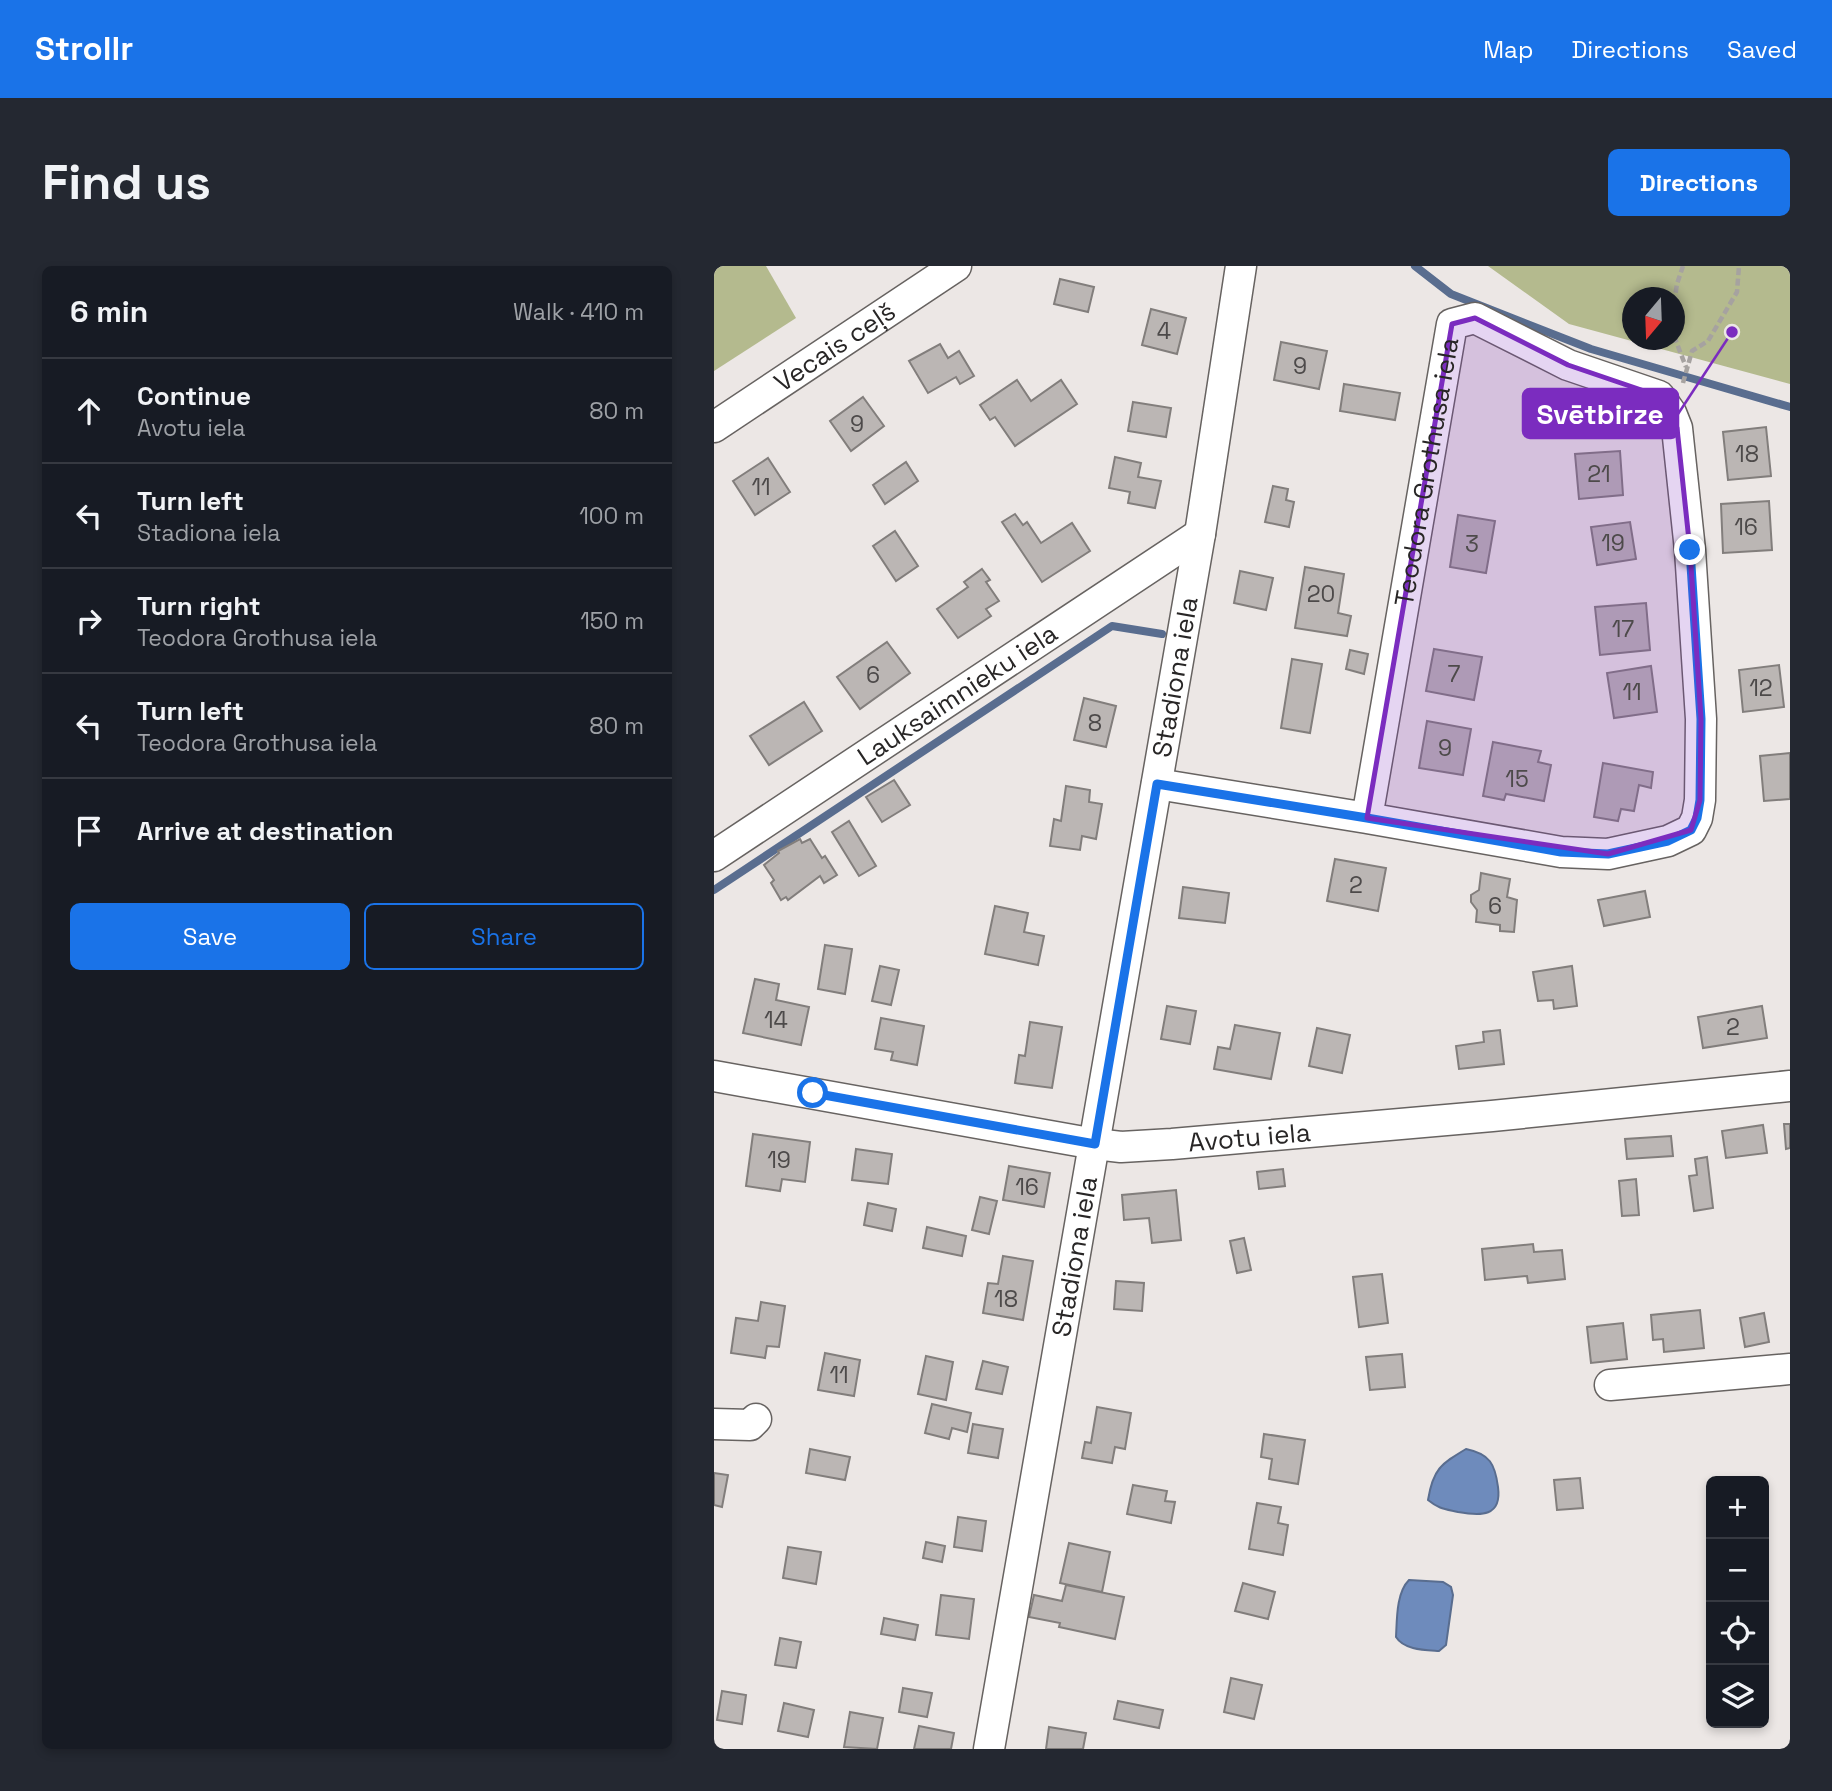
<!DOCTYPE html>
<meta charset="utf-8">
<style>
:root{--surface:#171b24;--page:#242831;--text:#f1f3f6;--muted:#9ea1a6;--line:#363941;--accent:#1a73e8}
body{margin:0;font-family:"Space Grotesk",sans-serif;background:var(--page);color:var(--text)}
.controls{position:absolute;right:21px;bottom:21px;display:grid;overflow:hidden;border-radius:10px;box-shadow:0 4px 10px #0003}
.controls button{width:63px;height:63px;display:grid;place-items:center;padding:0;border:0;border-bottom:2px solid var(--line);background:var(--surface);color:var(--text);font:35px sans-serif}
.compass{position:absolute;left:908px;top:21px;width:63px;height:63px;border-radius:50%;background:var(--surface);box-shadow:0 4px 10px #0003;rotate:199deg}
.stop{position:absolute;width:21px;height:21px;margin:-16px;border:5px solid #1a73e8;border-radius:50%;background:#fff}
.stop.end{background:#1a73e8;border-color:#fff;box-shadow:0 2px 7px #0008}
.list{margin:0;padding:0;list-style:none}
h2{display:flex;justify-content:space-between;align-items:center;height:91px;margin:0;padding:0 28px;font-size:30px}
h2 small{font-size:23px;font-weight:400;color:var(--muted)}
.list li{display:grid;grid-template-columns:46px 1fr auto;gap:21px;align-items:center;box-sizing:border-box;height:105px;padding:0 28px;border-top:2px solid var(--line)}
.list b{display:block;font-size:26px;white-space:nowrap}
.list p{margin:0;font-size:23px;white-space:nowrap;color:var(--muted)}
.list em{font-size:23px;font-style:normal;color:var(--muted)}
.actions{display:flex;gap:14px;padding:21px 28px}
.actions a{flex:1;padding:16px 0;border:2px solid var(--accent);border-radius:10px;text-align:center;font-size:24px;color:var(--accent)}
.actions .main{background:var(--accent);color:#fff}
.icon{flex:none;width:38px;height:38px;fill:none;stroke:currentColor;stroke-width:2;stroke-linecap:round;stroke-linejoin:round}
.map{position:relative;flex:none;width:1076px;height:1483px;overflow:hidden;border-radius:10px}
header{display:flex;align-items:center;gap:42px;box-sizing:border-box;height:98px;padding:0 35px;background:var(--accent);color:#fff}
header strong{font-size:33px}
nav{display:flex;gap:38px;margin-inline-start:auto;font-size:24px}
.intro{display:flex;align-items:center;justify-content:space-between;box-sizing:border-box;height:168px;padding:0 42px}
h1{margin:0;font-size:49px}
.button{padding:18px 32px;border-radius:10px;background:var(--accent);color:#fff;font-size:24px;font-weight:700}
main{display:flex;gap:42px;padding:0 42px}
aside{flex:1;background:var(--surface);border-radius:10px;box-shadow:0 4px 10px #0003}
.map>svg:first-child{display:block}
.green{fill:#b4ba8e;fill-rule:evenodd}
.water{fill:#6e8bbc;stroke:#596d8f;stroke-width:2}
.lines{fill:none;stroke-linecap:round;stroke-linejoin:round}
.stream{stroke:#596d8f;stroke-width:8}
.building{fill:#bbb6b4;stroke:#827e7c;stroke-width:2}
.minor-casing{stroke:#676361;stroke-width:33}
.path{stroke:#a6a2a0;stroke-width:4.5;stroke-dasharray:7 3.5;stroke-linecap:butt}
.minor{stroke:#fff;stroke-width:30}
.route{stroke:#1a73e8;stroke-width:9}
.marked{fill:#7b2cbf;fill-opacity:0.2;stroke:#7b2cbf;stroke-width:5;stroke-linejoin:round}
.labels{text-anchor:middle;stroke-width:6;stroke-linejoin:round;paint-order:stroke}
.number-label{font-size:23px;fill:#4d4a4a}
.street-label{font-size:26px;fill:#282626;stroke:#ece7e5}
.leader{fill:none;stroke:#7b2cbf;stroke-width:2.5}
.callout-dot{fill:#7b2cbf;stroke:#ece7e5;stroke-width:2.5}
.callout{fill:#7b2cbf;stroke:#7b2cbf;stroke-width:2.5}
.callout-label{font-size:28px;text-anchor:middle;font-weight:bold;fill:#fff}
</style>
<header>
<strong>Strollr</strong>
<nav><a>Map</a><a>Directions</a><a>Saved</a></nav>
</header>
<div class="intro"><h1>Find us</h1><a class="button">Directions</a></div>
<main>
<aside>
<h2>6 min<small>Walk · 410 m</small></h2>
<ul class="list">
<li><svg class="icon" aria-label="ahead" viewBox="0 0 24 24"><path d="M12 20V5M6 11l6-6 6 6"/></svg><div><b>Continue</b><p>Avotu iela</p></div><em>80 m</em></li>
<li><svg class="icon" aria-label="left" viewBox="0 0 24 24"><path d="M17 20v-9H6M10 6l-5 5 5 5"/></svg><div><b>Turn left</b><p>Stadiona iela</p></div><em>100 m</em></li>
<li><svg class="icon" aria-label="right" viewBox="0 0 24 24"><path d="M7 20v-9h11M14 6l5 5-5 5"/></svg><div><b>Turn right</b><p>Teodora Grothusa iela</p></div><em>150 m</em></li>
<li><svg class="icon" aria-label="left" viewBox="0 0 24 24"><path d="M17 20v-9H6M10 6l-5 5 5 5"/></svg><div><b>Turn left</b><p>Teodora Grothusa iela</p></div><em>80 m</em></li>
<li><svg class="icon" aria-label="arrive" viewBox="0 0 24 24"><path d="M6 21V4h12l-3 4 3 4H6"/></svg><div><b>Arrive at destination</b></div></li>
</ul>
<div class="actions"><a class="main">Save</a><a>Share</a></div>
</aside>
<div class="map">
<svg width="1076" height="1483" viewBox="0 0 1076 1483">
<rect width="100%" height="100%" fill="#ece7e5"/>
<!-- green -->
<g class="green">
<polygon points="0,0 52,0 82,52 0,105"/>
<path d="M774,0H1076V118L855,58ZM918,32H960V74H918Z"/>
</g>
<!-- water -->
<g class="water">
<path d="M752,1183C776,1188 781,1198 784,1221C788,1251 767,1250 744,1246C731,1243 725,1243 714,1234C719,1203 727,1198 752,1183Z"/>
<path d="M695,1314L729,1316L737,1321L739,1329L732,1379L725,1385C711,1384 690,1384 682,1371C683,1354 682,1327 695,1314Z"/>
</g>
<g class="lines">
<!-- stream -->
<g class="stream">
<polyline points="701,0 737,28 877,83 1076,141"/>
<polyline points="0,624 398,360 448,368"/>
</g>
</g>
<!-- building -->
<g class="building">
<polygon points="346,13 380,21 374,46 340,38"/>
<polygon points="437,43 472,52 463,88 428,79"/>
<polygon points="567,76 613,85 605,123 560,114"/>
<polygon points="226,78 234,92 245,85 260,110 246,118 242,111 214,127 195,95"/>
<polygon points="303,114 317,135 347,114 363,138 301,180 281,151 276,154 266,139"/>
<polygon points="630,118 686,127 681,154 626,145"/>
<polygon points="149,131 170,160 137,185 116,155"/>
<polygon points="419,136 457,142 452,171 414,165"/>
<polygon points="1052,161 1057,210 1014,214 1009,166"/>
<polygon points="906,185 909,229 865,233 861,188"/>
<polygon points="401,191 427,197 424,211 447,215 441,242 414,237 416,226 395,222"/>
<polygon points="54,192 76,226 41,249 19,215"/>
<polygon points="192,196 204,215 171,238 159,219"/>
<polygon points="559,220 574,223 572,234 580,236 575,261 551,256"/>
<polygon points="1055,235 1058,284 1009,287 1007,238"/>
<polygon points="301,248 309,259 313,256 327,277 358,257 376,285 328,316 288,256"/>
<polygon points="744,249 781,255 772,307 736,301"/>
<polygon points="916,256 922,293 883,299 877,261"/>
<polygon points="181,265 204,300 182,315 159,280"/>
<polygon points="591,301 630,308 624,347 637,350 633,370 581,362"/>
<polygon points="268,303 276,314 272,316 285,335 272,343 277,350 244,372 223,343 254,321 250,316"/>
<polygon points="526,305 559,312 552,344 520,337"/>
<polygon points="932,337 936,384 886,389 881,341"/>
<polygon points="173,376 196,407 146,443 123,411"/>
<polygon points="720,383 768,391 760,434 712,425"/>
<polygon points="636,384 654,388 650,408 632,403"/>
<polygon points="578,393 608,398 596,467 567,462"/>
<polygon points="1065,399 1070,441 1029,446 1025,404"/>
<polygon points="937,400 943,446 900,452 893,407"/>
<polygon points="370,432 402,440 392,481 360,474"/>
<polygon points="90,436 108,465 55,499 36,470"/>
<polygon points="713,455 757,463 749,509 705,502"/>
<polygon points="779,476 827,485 824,496 837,499 830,535 792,528 790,534 769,530"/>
<polygon points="1076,487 1076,533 1050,535 1046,490"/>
<polygon points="889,497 939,506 937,522 925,519 920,545 907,543 904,555 880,551"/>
<polygon points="180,514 196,539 168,556 152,531"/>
<polygon points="352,520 376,524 375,536 388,538 382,573 368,570 366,584 336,580 340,553 347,555"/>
<polygon points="135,555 162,600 145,610 118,566"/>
<polygon points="86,573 88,577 96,573 108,592 111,590 123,609 110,617 106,610 74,634 72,631 67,634 57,617 60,614 50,599 65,587 64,585"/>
<polygon points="621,593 672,602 664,645 613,635"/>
<polygon points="767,607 796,613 793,631 803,634 800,666 786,665 786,659 762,656 763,644 757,636 757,629 765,624"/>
<polygon points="469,621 515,627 511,657 465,652"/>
<polygon points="931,625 936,651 890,660 884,634"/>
<polygon points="281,640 314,647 310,666 330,670 324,699 271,688"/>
<polygon points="111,679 138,683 131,728 104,723"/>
<polygon points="166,700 185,704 177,739 158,735"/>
<polygon points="858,700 863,740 840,743 839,734 824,735 819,706"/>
<polygon points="41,713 65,718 62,734 95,741 87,779 29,767"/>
<polygon points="453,740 482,745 476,778 447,773"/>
<polygon points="1048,740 1053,772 989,782 984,751"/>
<polygon points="167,752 210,760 203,799 177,794 179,786 161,783"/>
<polygon points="316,756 348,761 338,822 301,817 305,789 311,790"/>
<polygon points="521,759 566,767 557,813 500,803 504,781 516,783"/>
<polygon points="603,762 636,769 628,807 595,800"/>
<polygon points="786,764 790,798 745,803 742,780 770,776 769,766"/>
<polygon points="1070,858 1076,858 1076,882 1072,883"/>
<polygon points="1049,859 1053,887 1012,892 1008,865"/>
<polygon points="39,868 96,876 91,916 68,913 66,925 32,920"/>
<polygon points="957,870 959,890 913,893 911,873"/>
<polygon points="142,883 178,888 174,918 138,914"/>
<polygon points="993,891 999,942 980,945 975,910 983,909 981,893"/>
<polygon points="295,900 336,907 330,941 289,934"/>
<polygon points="569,903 571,920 545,923 543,906"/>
<polygon points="922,913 925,949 908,950 905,915"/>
<polygon points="462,924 467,974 438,977 435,952 410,954 408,929"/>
<polygon points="266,931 283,935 275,968 258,964"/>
<polygon points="154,937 182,943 178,965 150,959"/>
<polygon points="213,961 252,970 248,990 209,982"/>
<polygon points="530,972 537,1004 523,1007 516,975"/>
<polygon points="819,978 820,986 848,984 851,1013 814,1017 813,1010 771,1014 768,983"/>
<polygon points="289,990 319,995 309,1054 269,1047 274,1017 284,1018"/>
<polygon points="668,1008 674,1057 645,1061 639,1011"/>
<polygon points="402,1015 430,1017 428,1045 400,1043"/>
<polygon points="47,1036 71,1040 65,1081 53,1080 51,1092 17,1087 22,1052 44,1055"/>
<polygon points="986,1044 990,1082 950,1086 949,1073 939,1074 937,1049"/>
<polygon points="1050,1047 1055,1076 1031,1081 1026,1052"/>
<polygon points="909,1057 913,1093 877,1097 873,1061"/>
<polygon points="111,1087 146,1094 140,1130 104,1124"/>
<polygon points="688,1088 691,1121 656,1124 652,1091"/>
<polygon points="212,1090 239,1096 232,1134 204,1128"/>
<polygon points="269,1095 294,1101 288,1128 262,1123"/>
<polygon points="218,1138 257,1147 253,1166 238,1162 235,1173 211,1167"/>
<polygon points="383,1141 417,1147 411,1183 401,1181 398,1197 368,1192 371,1176 377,1177"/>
<polygon points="259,1158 289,1163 284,1192 254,1187"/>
<polygon points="550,1168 591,1174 584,1218 555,1213 558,1193 547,1191"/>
<polygon points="96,1183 136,1191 131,1214 92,1207"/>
<polygon points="0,1207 14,1209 8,1241 0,1239"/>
<polygon points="866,1212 869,1242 843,1244 840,1214"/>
<polygon points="419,1219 453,1225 451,1235 461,1236 457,1257 413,1248"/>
<polygon points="543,1237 567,1241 564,1257 574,1259 569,1289 535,1283"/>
<polygon points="244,1251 272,1255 268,1285 240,1281"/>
<polygon points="212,1276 231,1280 228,1296 209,1292"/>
<polygon points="355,1277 396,1286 388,1326 346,1317"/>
<polygon points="74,1281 107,1286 102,1318 69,1312"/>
<polygon points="529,1317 561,1326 554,1353 521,1345"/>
<polygon points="352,1319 410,1331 401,1373 345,1361 346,1357 315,1351 320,1329 348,1335"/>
<polygon points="227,1329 260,1333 255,1373 222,1369"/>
<polygon points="170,1352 204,1359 201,1374 167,1368"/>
<polygon points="66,1372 87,1376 82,1402 61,1399"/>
<polygon points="517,1412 548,1419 540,1453 510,1446"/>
<polygon points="189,1422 218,1427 213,1451 185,1446"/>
<polygon points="8,1425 32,1429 28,1458 3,1454"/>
<polygon points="404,1435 449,1444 445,1462 400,1453"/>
<polygon points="70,1437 100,1444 94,1471 64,1465"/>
<polygon points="136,1446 169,1452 163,1483 130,1481"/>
<polygon points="205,1460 240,1467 237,1483 200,1483"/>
<polygon points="335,1461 372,1467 369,1483 332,1483"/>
</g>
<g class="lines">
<!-- minor casing -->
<g class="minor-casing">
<g id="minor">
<path id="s1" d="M0,161L242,0"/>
<path id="s2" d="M443,518L653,552L738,58L761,52L854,99L945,130L957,147L963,162L976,284L987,453L986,534L983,552L977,564L954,575L894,588L847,586L653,552"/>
<path id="s3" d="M0,590L486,268"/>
<path id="s4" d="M0,810L381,878L407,881L458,878L778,850L1076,820"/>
<polyline points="896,1119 1076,1103"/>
<polyline points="0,1158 36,1159 42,1153"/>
<path id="s5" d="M275,1483L486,268L527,0"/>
</g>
</g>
<!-- path -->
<g class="path">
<polyline points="1073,0 1076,3"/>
<polyline points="960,37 963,18 969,0"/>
<polyline points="960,70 972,101"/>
<polyline points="969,117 978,85 994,75 1023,26 1025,0"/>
</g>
<!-- minor -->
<use href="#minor" class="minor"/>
</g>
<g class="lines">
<!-- route -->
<polyline class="route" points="99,827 381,878 443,518 653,552 847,586 894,588 954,575 977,564 983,552 986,534 987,453 976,284"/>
</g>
<!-- marked area -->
<path class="marked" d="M761,52L854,99L945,130L963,162L976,284L987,453L986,534L977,564L894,588L653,552L738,58Z"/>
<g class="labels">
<!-- number labels -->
<g class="number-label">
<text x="450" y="73">4</text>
<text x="586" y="108">9</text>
<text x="143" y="166">9</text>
<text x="1033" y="196">18</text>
<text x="885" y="216">21</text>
<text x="47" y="229">11</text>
<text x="1032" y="269">16</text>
<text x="899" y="285">19</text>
<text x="758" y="286">3</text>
<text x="607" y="336">20</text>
<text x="909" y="371">17</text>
<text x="740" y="416">7</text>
<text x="159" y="417">6</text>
<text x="1047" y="430">12</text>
<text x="918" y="434">11</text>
<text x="381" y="465">8</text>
<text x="731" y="490">9</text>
<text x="803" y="521">15</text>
<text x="642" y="627">2</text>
<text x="781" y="648">6</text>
<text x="62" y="762">14</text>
<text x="1019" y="769">2</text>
<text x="65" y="902">19</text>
<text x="313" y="929">16</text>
<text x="292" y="1041">18</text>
<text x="125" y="1117">11</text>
</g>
<!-- street labels -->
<g class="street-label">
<text dy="9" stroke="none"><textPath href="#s1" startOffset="145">Vecais ceļš</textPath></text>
<text dy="9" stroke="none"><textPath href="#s2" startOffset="564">Teodora Grothusa iela</textPath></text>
<text dy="9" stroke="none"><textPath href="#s5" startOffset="1088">Stadiona iela</textPath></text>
<text dy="9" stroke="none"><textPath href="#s3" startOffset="292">Lauksaimnieku iela</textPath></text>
<text dy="9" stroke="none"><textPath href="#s4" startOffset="542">Avotu iela</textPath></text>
<text dy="9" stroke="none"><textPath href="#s5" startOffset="500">Stadiona iela</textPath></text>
</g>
</g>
<!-- callouts -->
<path class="leader" d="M1018 66L964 148"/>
<circle class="callout-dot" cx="1018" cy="66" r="7"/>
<rect class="callout" x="809" y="123" width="155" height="49" rx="7"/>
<g class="callout-label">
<text x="886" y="158">Svētbirze</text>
</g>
</svg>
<div class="controls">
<button>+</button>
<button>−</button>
<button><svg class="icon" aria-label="locate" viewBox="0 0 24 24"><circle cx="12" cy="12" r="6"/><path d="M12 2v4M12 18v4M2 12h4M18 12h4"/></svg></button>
<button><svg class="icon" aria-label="layers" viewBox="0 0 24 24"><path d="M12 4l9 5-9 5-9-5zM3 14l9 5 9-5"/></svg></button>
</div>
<svg class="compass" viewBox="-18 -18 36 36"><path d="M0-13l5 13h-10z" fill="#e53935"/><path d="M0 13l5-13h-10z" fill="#9ea1a6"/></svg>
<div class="stop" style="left:99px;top:827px"></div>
<div class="stop end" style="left:976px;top:284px"></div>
</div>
</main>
